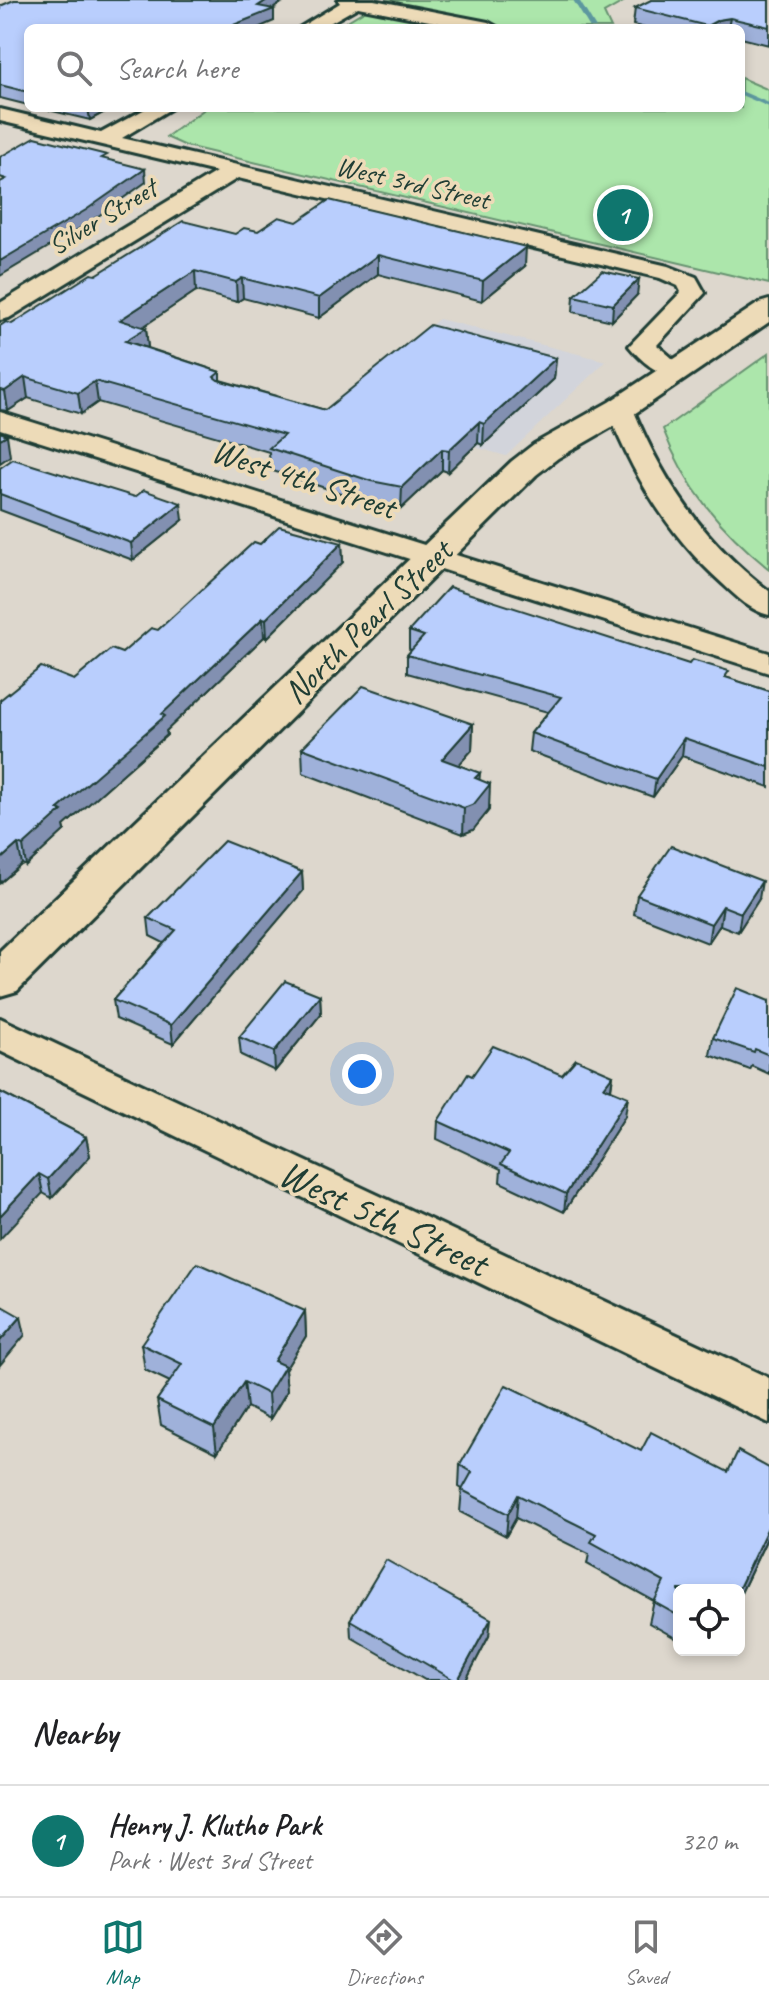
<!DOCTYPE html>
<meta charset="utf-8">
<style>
:root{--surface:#fff;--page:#f2f2f2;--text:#202124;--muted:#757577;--line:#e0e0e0;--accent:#0f766e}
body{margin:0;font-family:Caveat,sans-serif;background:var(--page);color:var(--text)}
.controls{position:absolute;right:24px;bottom:24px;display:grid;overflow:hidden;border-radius:12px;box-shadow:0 4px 12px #0003}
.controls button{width:72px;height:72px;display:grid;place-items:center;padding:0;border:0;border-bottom:2px solid var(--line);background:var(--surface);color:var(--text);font:40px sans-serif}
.you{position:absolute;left:362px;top:1074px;width:28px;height:28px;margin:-20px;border:6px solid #fff;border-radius:50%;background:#1a73e8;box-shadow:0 0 0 12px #1a73e833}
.badge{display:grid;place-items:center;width:52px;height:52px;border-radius:50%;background:var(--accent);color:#fff;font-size:26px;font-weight:700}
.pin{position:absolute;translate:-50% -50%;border:4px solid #fff;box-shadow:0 2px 8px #0006}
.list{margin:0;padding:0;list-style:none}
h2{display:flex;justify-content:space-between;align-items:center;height:104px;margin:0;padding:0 32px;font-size:34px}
h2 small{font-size:26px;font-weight:400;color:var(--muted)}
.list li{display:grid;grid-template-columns:52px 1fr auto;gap:24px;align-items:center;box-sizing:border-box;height:112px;padding:0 32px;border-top:2px solid var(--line)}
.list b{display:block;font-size:30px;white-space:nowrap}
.list p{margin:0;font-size:26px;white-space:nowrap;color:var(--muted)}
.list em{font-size:26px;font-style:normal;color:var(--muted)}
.icon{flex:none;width:44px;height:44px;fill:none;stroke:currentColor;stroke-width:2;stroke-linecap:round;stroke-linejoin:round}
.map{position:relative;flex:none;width:769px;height:1680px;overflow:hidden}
.search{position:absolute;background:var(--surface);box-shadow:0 4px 12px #0003;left:24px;right:24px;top:24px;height:88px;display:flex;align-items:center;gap:20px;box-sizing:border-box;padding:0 28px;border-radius:12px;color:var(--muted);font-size:30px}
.sheet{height:216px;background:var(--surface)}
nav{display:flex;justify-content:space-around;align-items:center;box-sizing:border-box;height:112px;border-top:2px solid var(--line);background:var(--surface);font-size:22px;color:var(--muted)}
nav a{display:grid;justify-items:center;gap:4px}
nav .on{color:var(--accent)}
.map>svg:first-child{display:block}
.built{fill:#d2d4db}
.green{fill:#ace6ab;stroke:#669270;stroke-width:2}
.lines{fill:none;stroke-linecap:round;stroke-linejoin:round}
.stream{fill:#5d989f;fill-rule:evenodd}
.minor-casing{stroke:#1f3d34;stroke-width:6}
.tertiary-casing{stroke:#1f3d34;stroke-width:6}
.minor{fill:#eddbb8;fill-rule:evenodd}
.tertiary{fill:#eddbb8;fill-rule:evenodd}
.wall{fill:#9fb1da;stroke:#1f3d34;stroke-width:2}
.shaded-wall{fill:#8290b1;stroke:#1f3d34;stroke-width:2}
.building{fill:#b9cefd;stroke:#1f3d34;stroke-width:2}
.labels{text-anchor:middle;stroke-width:7;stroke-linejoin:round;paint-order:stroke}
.far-street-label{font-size:28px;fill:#1f3d34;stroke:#eddbb8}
.street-label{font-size:34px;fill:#1f3d34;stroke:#eddbb8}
.near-street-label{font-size:40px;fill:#1f3d34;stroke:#eddbb8}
</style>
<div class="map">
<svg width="769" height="1680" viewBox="0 0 769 1680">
<rect width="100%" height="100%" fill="#ddd7cd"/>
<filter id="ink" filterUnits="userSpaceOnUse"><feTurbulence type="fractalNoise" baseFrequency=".0125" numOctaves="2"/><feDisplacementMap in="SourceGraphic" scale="16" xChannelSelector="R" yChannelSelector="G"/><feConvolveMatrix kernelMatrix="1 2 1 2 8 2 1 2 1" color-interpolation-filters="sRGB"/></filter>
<g filter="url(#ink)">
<!-- built -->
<polygon class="built" points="439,319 606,361 506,456 329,405"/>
<!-- green -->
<g class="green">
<polygon points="382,0 616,0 623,2 604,13 611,28 336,28"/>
<polygon points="741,78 769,90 769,284 186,146 166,137 206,108 741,108"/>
<path d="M769,353V569C721,530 685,487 663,429Z"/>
</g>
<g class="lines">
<!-- stream -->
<g class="stream">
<polygon points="573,0 579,0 596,28 590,28"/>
<polygon points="741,91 769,103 769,107 741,95"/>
</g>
<!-- minor casing -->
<g class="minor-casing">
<g id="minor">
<polygon points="338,0 374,0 488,22 497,27 465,28 358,7 321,28 299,28 340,3"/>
<path d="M147,108H172L122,138L668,266L696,277L705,293L657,345L687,371L683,376C664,381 641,361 629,346L681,292L678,286L660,278L238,178L9,318L0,320V303L216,172L0,121V109L101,133Z"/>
<path d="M620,401L629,403L633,409C663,482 705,543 769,591V615C751,611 737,597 723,584C669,536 633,476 607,409L611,403Z"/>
<polygon points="0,412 769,653 769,673 0,429"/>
<polygon points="0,1018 769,1378 769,1423 0,1051"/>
</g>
</g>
<!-- tertiary casing -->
<g class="tertiary-casing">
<polygon id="tertiary" points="769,300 769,322 631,416 558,458 536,475 17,991 0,996 0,951 512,461 534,444 609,402 759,303"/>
</g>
<!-- minor -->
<use href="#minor" class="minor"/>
<!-- tertiary -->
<use href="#tertiary" class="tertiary"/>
</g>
<!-- wall -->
<g class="wall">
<polygon points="769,0 769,45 741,38 741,28 645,28 633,25 635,8"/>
<polygon points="280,4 273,8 274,21 28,28 28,105 0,98 0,6"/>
<polygon points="40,108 112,108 90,120"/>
<polygon points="297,222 525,266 482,301 378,274 319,318 243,298 237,302 196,291 142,327 146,328 148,348 220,372 220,380 325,410 556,358 554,379 483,445 478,443 448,472 442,470 401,509 371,503 270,470 269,452 98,402 81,414 28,398 8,411 0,410 0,326 12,324 96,275 235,234 258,231"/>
<polygon points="637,295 612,321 573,312 574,296"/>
<polygon points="0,468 183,520 133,560 0,510"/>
<polygon points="342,543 343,562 267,638 264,637 166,731 167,735 64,826 65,830 26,866 22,864 0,883 0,700 74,680 122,653 158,630 260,544"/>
<polygon points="409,631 728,678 769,691 769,787 682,756 653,797 529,751 531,733 548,712 407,673 407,655 411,650 409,649"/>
<polygon points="473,724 472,750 458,765 479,780 489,810 473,830 463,834 303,773 302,748"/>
<polygon points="302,872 303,891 173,1044 116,1019 113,1000 164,943 150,936 148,918"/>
<polygon points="637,895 759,899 738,932 720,925 708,943 634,914"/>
<polygon points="320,995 321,1014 275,1071 241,1055 239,1037"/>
<polygon points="769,1001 769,1074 752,1066 750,1070 710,1055 713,1038"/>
<polygon points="613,1075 611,1090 625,1116 564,1212 500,1182 501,1169 437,1139 438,1121 472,1076"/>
<polygon points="0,1092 86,1137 90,1156 52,1198 43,1193"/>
<polygon points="305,1311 306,1336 285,1370 287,1391 270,1419 247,1407 217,1453 161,1425 157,1400 170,1382 145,1370 141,1344"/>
<polygon points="641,1451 728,1472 769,1468 769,1534 739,1597 679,1590 679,1640 649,1623 654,1601 587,1564 589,1554 516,1518 506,1536 460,1512 462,1489 459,1487 460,1465"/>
<polygon points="350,1620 489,1636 466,1680 425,1680 351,1637"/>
</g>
<!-- shaded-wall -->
<g class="shaded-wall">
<polygon points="267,0 280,0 280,4 271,10 274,9 274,21 258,28 226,28"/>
<polygon points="730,18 728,28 707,28 707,26 718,20"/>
<polygon points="88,108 112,108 90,120"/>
<polygon points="145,169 146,182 87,224 0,276 0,261"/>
<polygon points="526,247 525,266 482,301 483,281"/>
<polygon points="378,255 378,274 319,318 319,298"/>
<polygon points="195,271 196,291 122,341 120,320"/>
<polygon points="242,278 243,298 237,302 236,282"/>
<polygon points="639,279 637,295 612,321 613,305"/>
<polygon points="146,328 148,348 125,341"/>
<polygon points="556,358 554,379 483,445 484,424"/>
<polygon points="25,377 28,398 8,411 5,391"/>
<polygon points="95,381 98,402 81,414 78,393"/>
<polygon points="479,422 478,443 448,472 449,450"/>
<polygon points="7,435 10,456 0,463 0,439"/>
<polygon points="442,449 442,470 401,509 402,487"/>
<polygon points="181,503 183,520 133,560 131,543"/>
<polygon points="342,543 343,562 267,638 266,619"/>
<polygon points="263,618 264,637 166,731 167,735 64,826 65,830 26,866 23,846 58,809 162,714"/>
<polygon points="473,724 472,750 441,785 442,759"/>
<polygon points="684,738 682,756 653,797 656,779"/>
<polygon points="480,773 478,798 490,784 489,810 473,830 463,834 464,808 475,778"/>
<polygon points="18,844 22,864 0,883 0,860"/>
<polygon points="302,872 303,891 173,1044 171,1025"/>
<polygon points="762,881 759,899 738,932 741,913"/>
<polygon points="723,906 720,925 708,943 711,924"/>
<polygon points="320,995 321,1014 275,1071 274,1052"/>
<polygon points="613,1075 610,1094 604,1087"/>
<polygon points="628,1097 625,1116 564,1212 566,1194"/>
<polygon points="86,1137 90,1156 52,1198 48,1179"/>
<polygon points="39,1174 43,1193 0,1239 0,1216"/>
<polygon points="305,1311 306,1336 285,1370 287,1391 270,1419 268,1394 274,1361"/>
<polygon points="21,1317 25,1335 0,1365 0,1341"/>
<polygon points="244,1382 247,1407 217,1453 214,1428"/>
<polygon points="518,1495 516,1518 506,1536 508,1514"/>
<polygon points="769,1525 769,1534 739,1597 739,1590 738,1590"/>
<polygon points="491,1619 489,1636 466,1680 458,1680"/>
</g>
<!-- building -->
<g class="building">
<polygon points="14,0 267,0 258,6 274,9 226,28 28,28 28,92 0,85 0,6"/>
<polygon points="651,0 769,0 769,27 730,18 718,20 707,26 635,8"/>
<polygon points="35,137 107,155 101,158 145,169 86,210 0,261 0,182 6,179 0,177 0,157"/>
<polygon points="329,200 526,247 483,281 378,255 319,298 242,278 236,282 195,271 120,320 146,328 125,341 220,372 214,377 218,380 325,410 430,325 556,358 484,424 479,422 449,450 442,449 402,487 371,481 269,448 284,435 95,381 78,393 25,377 5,391 0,390 0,326 6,322 12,324 91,274 96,275 183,221 235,234 244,228 258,231 279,217 297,222"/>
<polygon points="602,271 639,279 613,305 574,296"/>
<polygon points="0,432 7,435 0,439"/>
<polygon points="13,459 135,497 144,490 181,503 131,543 0,494 0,468"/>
<polygon points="279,526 342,543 266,619 263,618 162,714 165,716 58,809 62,811 23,846 18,844 0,860 0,700 41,667 74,680 111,649 122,653 151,628 158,630 254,542 260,544"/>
<polygon points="449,587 689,664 692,660 729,671 725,677 769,691 769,767 684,738 656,779 531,733 561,697 407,655 424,636 409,631"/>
<polygon points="363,686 473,724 442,759 480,773 475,778 490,784 474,804 464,808 302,748"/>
<polygon points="224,841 302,872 171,1025 113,1000 176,930 148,918"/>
<polygon points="671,846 762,881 741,913 723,906 711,924 637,895"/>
<polygon points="285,981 320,995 274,1052 239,1037"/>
<polygon points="737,988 769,1001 769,1055 755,1049 754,1052 713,1038"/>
<polygon points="493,1046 562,1075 576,1059 613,1075 604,1087 628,1097 566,1194 501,1164 509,1153 438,1121 468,1074 472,1076"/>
<polygon points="0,1092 86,1137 48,1179 39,1174 0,1216"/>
<polygon points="197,1263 305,1311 274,1361 285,1366 268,1394 244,1382 214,1428 157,1400 182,1364 141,1344"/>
<polygon points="0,1305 21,1317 0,1341"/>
<polygon points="506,1385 641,1451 651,1432 728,1472 738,1451 769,1468 769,1525 738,1590 679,1590 679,1616 654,1602 664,1582 591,1542 596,1534 518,1495 508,1514 462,1490 472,1472 460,1465"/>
<polygon points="386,1560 491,1619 458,1680 454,1680 350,1620"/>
</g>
</g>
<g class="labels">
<!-- far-street labels -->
<g class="far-street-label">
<text transform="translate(413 182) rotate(13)" y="10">West 3rd Street</text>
<text transform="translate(102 216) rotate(-31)" y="10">Silver Street</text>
</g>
<!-- street labels -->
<g class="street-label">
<text transform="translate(304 478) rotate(18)" y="12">West 4th Street</text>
<text transform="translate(367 621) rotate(-44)" y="12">North Pearl Street</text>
</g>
<!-- near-street labels -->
<g class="near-street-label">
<text transform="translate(384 1217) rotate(25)" y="14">West 5th Street</text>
</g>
</g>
</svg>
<div class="controls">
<button><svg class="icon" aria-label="locate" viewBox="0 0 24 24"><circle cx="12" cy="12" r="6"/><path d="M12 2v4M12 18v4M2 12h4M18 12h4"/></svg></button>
</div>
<div class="you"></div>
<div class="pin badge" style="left:623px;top:215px">1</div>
<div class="search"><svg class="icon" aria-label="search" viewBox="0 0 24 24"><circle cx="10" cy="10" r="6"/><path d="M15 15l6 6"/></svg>Search here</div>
</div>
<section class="sheet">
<h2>Nearby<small></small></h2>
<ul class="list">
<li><span class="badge">1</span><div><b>Henry J. Klutho Park</b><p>Park · West 3rd Street</p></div><em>320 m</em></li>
</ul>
</section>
<nav>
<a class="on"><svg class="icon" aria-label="map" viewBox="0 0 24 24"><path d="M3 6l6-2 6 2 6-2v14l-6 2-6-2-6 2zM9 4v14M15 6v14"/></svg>Map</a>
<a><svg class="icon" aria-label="directions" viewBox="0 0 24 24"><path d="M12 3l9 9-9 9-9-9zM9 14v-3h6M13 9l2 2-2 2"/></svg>Directions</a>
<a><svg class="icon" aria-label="saved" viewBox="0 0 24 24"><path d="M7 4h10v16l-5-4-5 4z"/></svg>Saved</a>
</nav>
